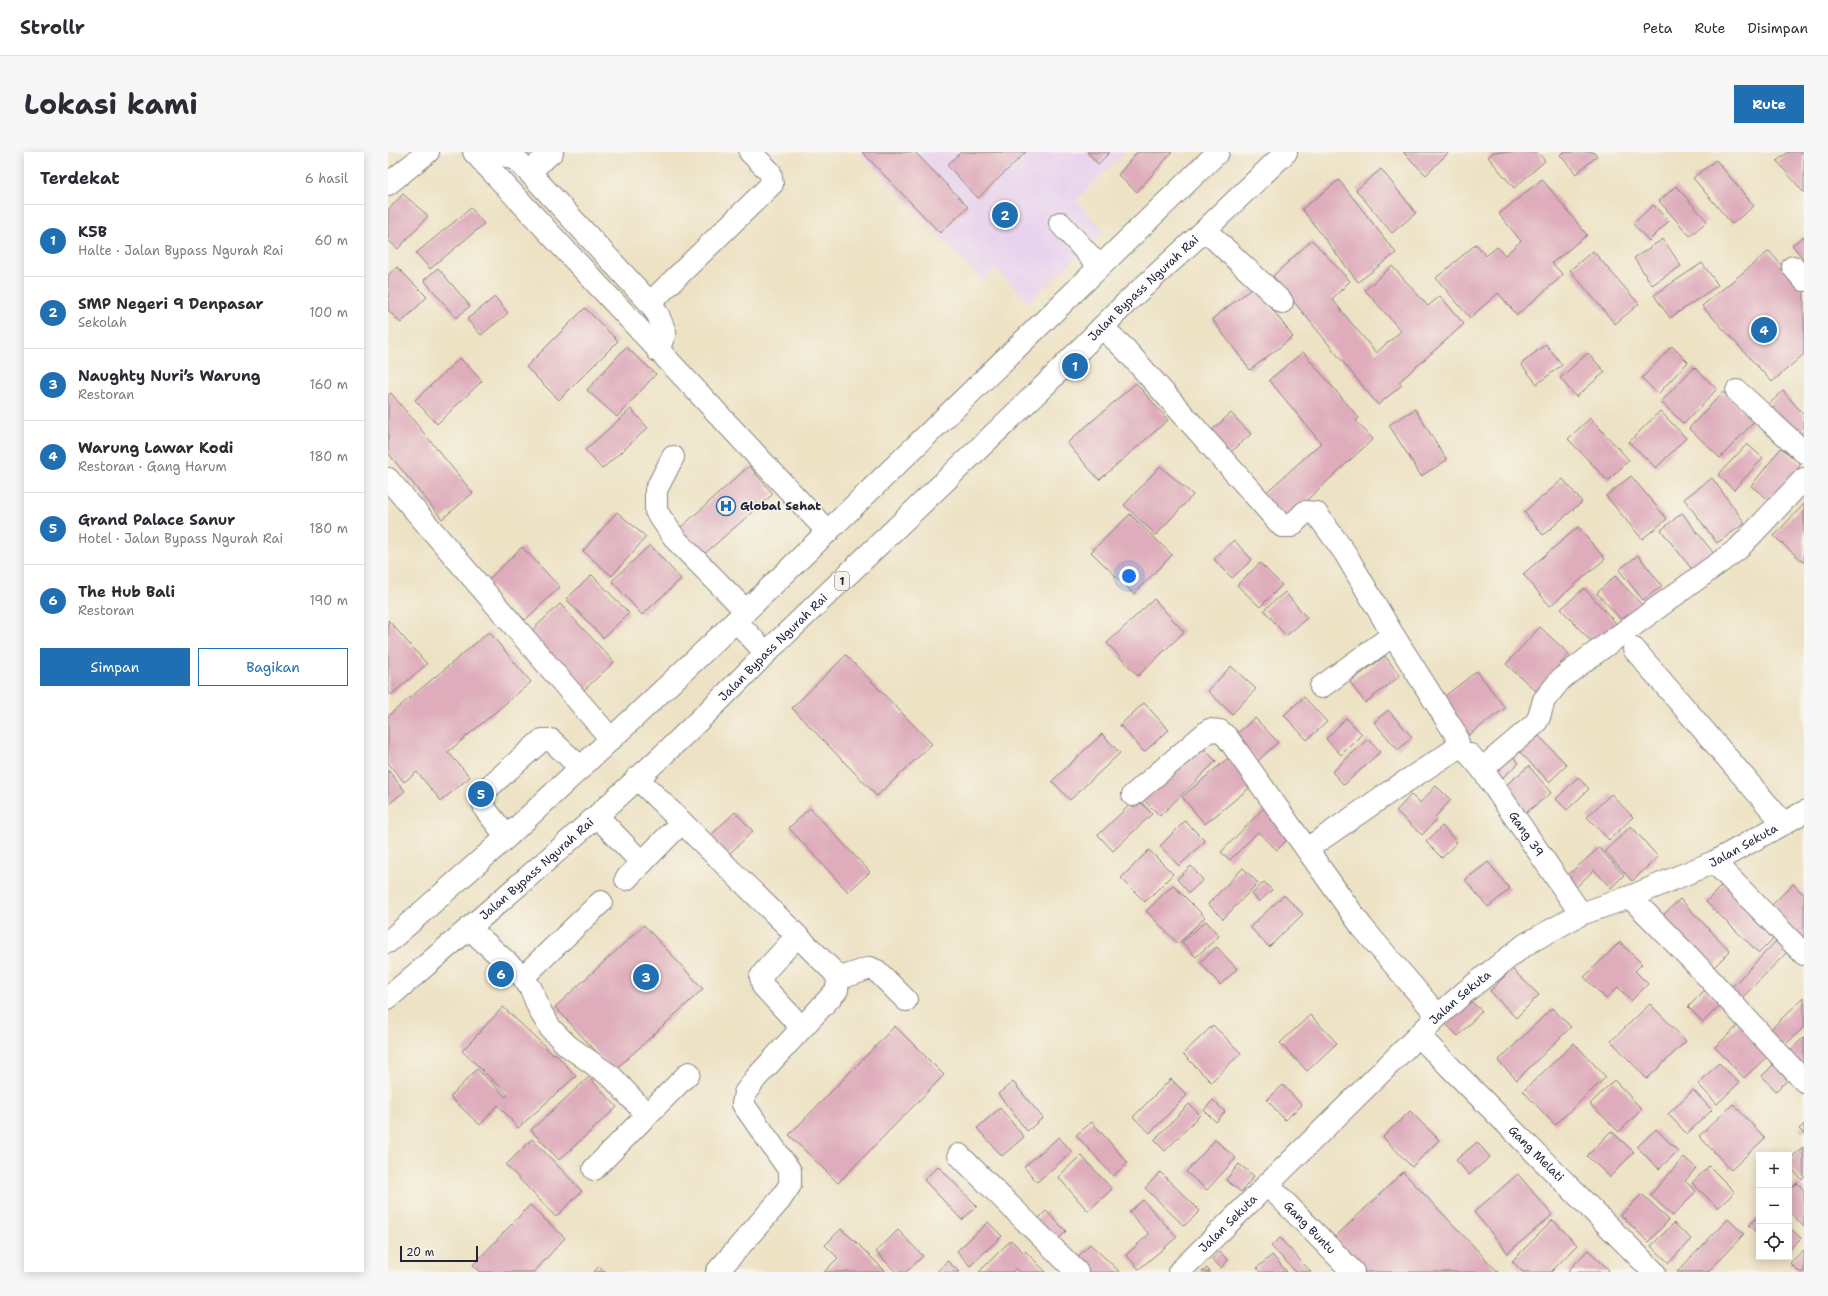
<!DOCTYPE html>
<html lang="id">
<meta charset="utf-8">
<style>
:root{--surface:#fff;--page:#f7f7f7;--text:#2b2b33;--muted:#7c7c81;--line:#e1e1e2;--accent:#1f6fb2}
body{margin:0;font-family:"Shantell Sans",sans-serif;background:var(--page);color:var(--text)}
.controls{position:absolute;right:12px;bottom:12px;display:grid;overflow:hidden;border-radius:0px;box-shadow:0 2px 10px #0003}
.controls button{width:36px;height:36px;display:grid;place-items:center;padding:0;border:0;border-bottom:1px solid var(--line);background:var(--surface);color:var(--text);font:20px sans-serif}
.scale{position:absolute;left:12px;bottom:10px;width:78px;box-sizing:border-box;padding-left:4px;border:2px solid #22223b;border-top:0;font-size:11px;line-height:14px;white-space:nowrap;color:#22223b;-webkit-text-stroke:3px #f7f3e8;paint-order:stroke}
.you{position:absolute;left:741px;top:424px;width:14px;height:14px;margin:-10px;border:3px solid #fff;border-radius:50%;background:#1a73e8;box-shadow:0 0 0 6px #1a73e833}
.badge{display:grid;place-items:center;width:26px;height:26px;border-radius:50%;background:var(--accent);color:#fff;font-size:13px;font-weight:700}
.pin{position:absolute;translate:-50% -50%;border:2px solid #fff;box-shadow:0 1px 4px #0006}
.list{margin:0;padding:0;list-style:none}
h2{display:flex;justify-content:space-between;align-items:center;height:52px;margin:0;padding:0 16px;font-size:17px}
h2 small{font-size:13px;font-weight:400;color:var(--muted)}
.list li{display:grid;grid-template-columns:26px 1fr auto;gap:12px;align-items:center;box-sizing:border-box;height:72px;padding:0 16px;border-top:1px solid var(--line)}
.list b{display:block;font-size:15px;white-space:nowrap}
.list p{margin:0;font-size:13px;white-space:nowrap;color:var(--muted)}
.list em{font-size:13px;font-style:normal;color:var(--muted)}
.actions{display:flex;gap:8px;padding:12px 16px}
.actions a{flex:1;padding:9px 0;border:1px solid var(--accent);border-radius:0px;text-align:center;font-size:14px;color:var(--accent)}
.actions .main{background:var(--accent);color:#fff}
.icon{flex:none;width:22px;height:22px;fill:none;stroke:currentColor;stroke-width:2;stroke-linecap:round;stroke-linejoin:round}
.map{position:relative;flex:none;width:1416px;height:1120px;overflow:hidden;border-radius:0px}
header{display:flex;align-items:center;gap:24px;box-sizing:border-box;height:56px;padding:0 20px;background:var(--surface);border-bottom:1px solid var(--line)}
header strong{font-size:19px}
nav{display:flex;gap:22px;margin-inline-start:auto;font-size:14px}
.intro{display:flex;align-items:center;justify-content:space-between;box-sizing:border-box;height:96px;padding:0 24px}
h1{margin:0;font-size:28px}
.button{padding:10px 18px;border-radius:0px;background:var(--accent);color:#fff;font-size:14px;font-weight:700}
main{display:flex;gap:24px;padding:0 24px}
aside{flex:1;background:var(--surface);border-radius:0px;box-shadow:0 2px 10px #0003}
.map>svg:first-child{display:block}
.built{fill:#e8d2ee}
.building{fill:#deacbb}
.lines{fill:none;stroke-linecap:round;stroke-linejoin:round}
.minor-casing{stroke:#888280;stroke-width:24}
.highway-casing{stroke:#888280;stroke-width:24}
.minor{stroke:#fff;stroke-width:22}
.highway{stroke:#fff;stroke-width:22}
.labels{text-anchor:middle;stroke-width:3;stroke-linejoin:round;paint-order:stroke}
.shield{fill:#f7f3e8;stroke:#62616f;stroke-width:1}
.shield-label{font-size:11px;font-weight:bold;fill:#22223b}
.street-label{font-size:12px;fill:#22223b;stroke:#f7f3e8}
.poi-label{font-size:12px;font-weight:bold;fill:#22223b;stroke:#f7f3e8;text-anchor:start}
</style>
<header>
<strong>Strollr</strong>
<nav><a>Peta</a><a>Rute</a><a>Disimpan</a></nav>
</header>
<div class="intro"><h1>Lokasi kami</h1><a class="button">Rute</a></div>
<main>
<aside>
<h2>Terdekat<small>6 hasil</small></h2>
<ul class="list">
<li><span class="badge">1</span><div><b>K5B</b><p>Halte · Jalan Bypass Ngurah Rai</p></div><em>60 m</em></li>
<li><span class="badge">2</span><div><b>SMP Negeri 9 Denpasar</b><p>Sekolah</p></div><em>100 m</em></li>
<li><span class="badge">3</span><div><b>Naughty Nuri’s Warung</b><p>Restoran</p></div><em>160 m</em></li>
<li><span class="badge">4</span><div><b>Warung Lawar Kodi</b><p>Restoran · Gang Harum</p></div><em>180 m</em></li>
<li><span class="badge">5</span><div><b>Grand Palace Sanur</b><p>Hotel · Jalan Bypass Ngurah Rai</p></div><em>180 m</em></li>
<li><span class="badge">6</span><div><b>The Hub Bali</b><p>Restoran</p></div><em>190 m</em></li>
</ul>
<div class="actions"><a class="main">Simpan</a><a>Bagikan</a></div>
</aside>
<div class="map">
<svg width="1416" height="1120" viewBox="0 0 1416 1120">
<rect width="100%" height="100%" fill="#f7f3e8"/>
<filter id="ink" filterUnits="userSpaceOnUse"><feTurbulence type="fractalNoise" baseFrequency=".025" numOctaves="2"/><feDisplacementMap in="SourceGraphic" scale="8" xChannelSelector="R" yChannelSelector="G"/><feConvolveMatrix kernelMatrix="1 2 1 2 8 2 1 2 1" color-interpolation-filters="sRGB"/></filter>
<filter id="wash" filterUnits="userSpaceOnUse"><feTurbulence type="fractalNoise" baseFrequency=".012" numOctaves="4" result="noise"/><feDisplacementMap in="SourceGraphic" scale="16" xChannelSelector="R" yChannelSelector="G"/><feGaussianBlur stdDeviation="0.9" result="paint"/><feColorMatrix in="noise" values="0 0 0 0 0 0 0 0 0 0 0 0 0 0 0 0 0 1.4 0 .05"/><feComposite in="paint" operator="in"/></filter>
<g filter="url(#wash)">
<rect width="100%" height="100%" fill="#ede2c4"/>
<!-- built -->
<polygon class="built" points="471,0 737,0 688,48 716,79 641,150 608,117 595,129"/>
<g id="blocks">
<!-- building -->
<g class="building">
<polygon points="474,0 527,0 580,55 552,81"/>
<polygon points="573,0 638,0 590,46 559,13"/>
<polygon points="699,0 722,0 710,12"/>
<polygon points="749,0 784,0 749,40 730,23"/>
<polygon points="1015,0 1061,0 1038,23"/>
<polygon points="1106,0 1149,0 1157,9 1126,36 1100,5"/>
<polygon points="1175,0 1205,0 1209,4 1188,22 1172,3"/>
<polygon points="1400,0 1416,0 1416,41 1389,9"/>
<polygon points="1328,8 1366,54 1344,72 1305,26"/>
<polygon points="993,17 1028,61 1004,81 968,38"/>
<polygon points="1154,27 1199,83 1164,111 1175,123 1129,163 1110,141 1082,166 1048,126 1088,92 1098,104 1109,95 1117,103 1133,89 1111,62"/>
<polygon points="951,28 1008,101 970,130 914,57"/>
<polygon points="1288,34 1319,69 1302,84 1271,49"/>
<polygon points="15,42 40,64 10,97 0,88 0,58"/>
<polygon points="1265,53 1281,69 1261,89 1245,72"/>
<polygon points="83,56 96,72 42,117 28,101"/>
<polygon points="1416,84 1416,108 1404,93"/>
<polygon points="1275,87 1293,114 1264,133 1246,106"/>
<polygon points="924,88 962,129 944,147 988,201 1013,179 977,138 1004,114 1040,154 1052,144 1076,172 1011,230 1014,233 990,253 885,124"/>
<polygon points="1205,99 1251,152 1227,172 1182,118"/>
<polygon points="1381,99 1416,139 1416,202 1384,230 1314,154"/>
<polygon points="1314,111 1330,133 1282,166 1266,143"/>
<polygon points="9,115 39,145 13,171 0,158 0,123"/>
<polygon points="50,116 82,154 68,166 36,128"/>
<polygon points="867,134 905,185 862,218 824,167"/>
<polygon points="107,145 120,161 93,183 79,167"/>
<polygon points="197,156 230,189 171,248 138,215"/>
<polygon points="1158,192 1174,213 1149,232 1133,212"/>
<polygon points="1284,194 1300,210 1270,242 1254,226"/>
<polygon points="238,195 268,222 229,265 199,238"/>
<polygon points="915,200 971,266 968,269 985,287 896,369 873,345 933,291 881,228"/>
<polygon points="1200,201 1217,220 1188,245 1172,226"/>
<polygon points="72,206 94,229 49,272 27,248"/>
<polygon points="1306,215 1329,237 1296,272 1273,250"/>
<polygon points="748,231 780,268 711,328 679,291"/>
<polygon points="1395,239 1416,263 1416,279 1408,286 1379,254"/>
<polygon points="1335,240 1366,270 1332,306 1301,276"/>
<polygon points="3,241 85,341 54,367 0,301 0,243"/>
<polygon points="243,257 260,276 214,317 197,298"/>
<polygon points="1027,257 1059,308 1033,324 1001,273"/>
<polygon points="1272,259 1298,286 1268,316 1241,290"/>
<polygon points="843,261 863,282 841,302 821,281"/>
<polygon points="1202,266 1241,308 1220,329 1180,287"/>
<polygon points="1359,292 1375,306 1346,338 1330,323"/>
<polygon points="1393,296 1413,312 1384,350 1363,334"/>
<polygon points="361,314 385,342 314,404 290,378"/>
<polygon points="772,314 805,343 768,383 736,353"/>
<polygon points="1243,324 1279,367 1254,387 1218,344"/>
<polygon points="1324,326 1357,371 1329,391 1296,347"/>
<polygon points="1175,327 1194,350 1155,383 1136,360"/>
<polygon points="1416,352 1416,411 1386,384"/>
<polygon points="229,360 258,385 224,424 195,399"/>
<polygon points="1294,361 1327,403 1306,420 1273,378"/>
<polygon points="742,362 784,403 746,442 703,400"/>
<polygon points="1190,375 1217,407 1162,454 1135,422"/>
<polygon points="846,388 864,408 844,426 826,407"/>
<polygon points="262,393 293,427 254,463 224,429"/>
<polygon points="134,395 172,435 137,468 99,429"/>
<polygon points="1250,403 1274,434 1255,448 1231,418"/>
<polygon points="872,411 894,433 872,455 849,433"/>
<polygon points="204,423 241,461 215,486 178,447"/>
<polygon points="1227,424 1254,453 1236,471 1209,441"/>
<polygon points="1196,436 1232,476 1209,496 1173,457"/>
<polygon points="897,440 919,466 898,484 876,458"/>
<polygon points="766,447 796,480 750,524 719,491"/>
<polygon points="172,452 226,510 195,539 141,481"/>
<polygon points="0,468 39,512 3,543 0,540"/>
<polygon points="1152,475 1181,502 1148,539 1118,512"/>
<polygon points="101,480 143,530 60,600 82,625 53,649 29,620 16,630 0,611 0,564"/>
<polygon points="458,503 544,592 489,644 404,556"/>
<polygon points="997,504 1012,524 977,551 962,530"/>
<polygon points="843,514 868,537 844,562 820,539"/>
<polygon points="1089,519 1117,556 1081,583 1053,547"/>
<polygon points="916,545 939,570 919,588 896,563"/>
<polygon points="756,551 781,578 756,600 732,573"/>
<polygon points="1000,558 1024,585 1010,598 986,570"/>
<polygon points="867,566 890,590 870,609 846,584"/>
<polygon points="958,566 974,582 953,603 938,587"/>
<polygon points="1146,579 1179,613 1161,630 1128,596"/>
<polygon points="714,582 732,601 682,648 664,629"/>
<polygon points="980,587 992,600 956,633 944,620"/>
<polygon points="810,591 828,609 772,664 754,646"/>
<polygon points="1121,600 1131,611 1111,629 1101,619"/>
<polygon points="840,606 864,634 817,672 794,645"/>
<polygon points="1141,614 1163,641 1134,664 1113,637"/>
<polygon points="0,618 17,639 0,653"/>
<polygon points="1190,625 1201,637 1179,658 1168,647"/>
<polygon points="1048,634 1063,648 1047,665 1049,667 1034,683 1008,659 1023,643 1032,651"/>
<polygon points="1223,642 1245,665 1221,688 1199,665"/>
<polygon points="749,646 764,662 725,699 710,683"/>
<polygon points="422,656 482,720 460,740 401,676"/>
<polygon points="876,656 904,683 889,698 870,680 842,708 833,700"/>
<polygon points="347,660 365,679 340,703 322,684"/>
<polygon points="797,669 817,689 791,714 772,694"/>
<polygon points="1054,674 1069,690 1054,706 1038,690"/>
<polygon points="1243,674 1270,705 1244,729 1217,699"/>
<polygon points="1211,696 1236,723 1223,736 1206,718 1185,738 1175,727"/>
<polygon points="761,698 785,722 757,750 733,726"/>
<polygon points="1100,710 1122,737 1100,755 1077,728"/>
<polygon points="803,714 815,728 801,741 789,727"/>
<polygon points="855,716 870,731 835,767 820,752"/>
<polygon points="876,730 884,738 871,750 864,742"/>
<polygon points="1336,731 1390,782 1371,801 1318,750"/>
<polygon points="1405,732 1416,743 1416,791 1382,755"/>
<polygon points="785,733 817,765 790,792 758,759"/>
<polygon points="896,743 915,762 881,795 862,775"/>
<polygon points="1292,747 1342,799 1321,820 1270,768"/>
<polygon points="818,769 831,784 808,805 794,790"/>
<polygon points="256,773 315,837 226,919 167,855"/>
<polygon points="1390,787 1401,798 1352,848 1342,837"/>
<polygon points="1232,790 1254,812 1247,819 1260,832 1243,849 1230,835 1218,847 1196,825"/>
<polygon points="829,795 849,817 832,833 812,810"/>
<polygon points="1124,817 1151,843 1128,866 1102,839"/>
<polygon points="1317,838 1332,853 1315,870 1300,855"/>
<polygon points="1075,842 1094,859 1070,884 1052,866"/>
<polygon points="1416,845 1416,875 1395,895 1380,880"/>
<polygon points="1262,852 1298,889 1259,927 1223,889"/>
<polygon points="115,855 165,902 167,901 188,924 130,976 110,953 92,973 62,945 89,917 118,945 120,943 74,899"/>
<polygon points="1164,856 1183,875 1129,928 1110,909"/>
<polygon points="922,863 949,891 919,919 892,891"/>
<polygon points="1353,871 1382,902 1356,926 1327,895"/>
<polygon points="825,873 853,901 823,930 795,902"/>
<polygon points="507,874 556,923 450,1031 401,983"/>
<polygon points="1416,885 1416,924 1398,903"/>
<polygon points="1186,891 1218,925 1167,973 1135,939"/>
<polygon points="1331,911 1351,931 1329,952 1310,932"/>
<polygon points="1386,912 1401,927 1388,939 1374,924"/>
<polygon points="201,925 229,955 171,1008 143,978"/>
<polygon points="783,927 799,943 762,981 745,965"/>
<polygon points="1226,928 1254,957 1231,980 1202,952"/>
<polygon points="625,930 655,966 639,979 610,942"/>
<polygon points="895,933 914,953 897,968 879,948"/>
<polygon points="1305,938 1324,958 1299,982 1280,962"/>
<polygon points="825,948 837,960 828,970 816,958"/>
<polygon points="801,952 812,963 777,999 766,988"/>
<polygon points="1345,952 1377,986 1343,1018 1311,984"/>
<polygon points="612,956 636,985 614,1004 589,976"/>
<polygon points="1022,959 1051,988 1024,1015 995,985"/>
<polygon points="704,970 740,1011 725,1024 688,983"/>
<polygon points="1416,972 1416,982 1411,977"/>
<polygon points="1268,977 1290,999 1271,1017 1249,995"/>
<polygon points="1223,979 1246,1000 1222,1025 1199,1004"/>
<polygon points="671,985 684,1000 649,1030 636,1015"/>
<polygon points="144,987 194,1039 168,1065 118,1013"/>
<polygon points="827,988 848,1006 819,1038 798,1020"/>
<polygon points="1089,990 1102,1005 1081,1023 1068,1008"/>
<polygon points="1415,995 1416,1026 1414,1028 1401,1014 1401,1008"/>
<polygon points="693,1003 724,1037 700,1059 670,1025"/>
<polygon points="1296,1005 1308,1016 1297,1029 1308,1039 1285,1064 1262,1043"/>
<polygon points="851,1012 866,1024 853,1040 838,1028"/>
<polygon points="550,1014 589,1054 574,1068 536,1028"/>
<polygon points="1321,1014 1347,1040 1330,1056 1304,1031"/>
<polygon points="772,1020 812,1059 796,1074 757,1036"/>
<polygon points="1015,1020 1110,1120 974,1120 944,1088"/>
<polygon points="1130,1022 1164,1063 1120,1101 1086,1060"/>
<polygon points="1409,1031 1416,1038 1416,1075 1401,1059 1401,1039"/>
<polygon points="1254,1042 1281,1068 1260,1090 1233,1063"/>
<polygon points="755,1048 789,1085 751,1117 738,1103 761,1082 741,1060"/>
<polygon points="142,1053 177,1086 146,1120 93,1120 85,1113"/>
<polygon points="658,1059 678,1079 661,1097 640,1077"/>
<polygon points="1371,1064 1371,1083 1361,1073"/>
<polygon points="1340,1067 1356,1082 1320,1120 1289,1120"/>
<polygon points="1165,1068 1189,1093 1163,1120 1135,1120 1124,1109"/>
<polygon points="600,1070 614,1084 582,1114 569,1099"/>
<polygon points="1286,1071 1303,1087 1281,1111 1263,1094"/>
<polygon points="1401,1075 1413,1086 1401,1098"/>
<polygon points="453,1077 467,1089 498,1120 436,1120 450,1106 437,1093"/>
<polygon points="510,1078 535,1104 518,1120 508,1120 488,1100"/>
<polygon points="892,1086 923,1120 908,1120 883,1094"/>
<polygon points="623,1088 636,1101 637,1099 658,1120 632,1120 628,1116 624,1120 591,1120"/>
<polygon points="702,1092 732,1120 696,1120 685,1110"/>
<polygon points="1200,1098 1221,1118 1219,1120 1179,1120"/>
<polygon points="1416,1098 1416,1120 1411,1120 1402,1111"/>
<polygon points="832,1100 840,1108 833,1116 824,1107"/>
<polygon points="884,1103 899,1120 872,1120 869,1116"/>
<polygon points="559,1109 572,1120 549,1120"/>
<polygon points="211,1114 218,1120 206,1120"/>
<polygon points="819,1116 822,1120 814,1120"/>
</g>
</g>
</g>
<g filter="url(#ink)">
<use href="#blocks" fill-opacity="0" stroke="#888280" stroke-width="1"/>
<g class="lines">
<!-- minor casing -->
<g class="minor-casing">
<g id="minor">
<polyline points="86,0 440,380"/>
<polyline points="98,13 111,1 129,8 141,20 262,151 270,163 277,180 270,199"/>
<polyline points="141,20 164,0"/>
<polyline points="0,32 40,0"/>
<polyline points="672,71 711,114"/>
<polyline points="817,78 894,150"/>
<polyline points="1405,115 1416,128"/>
<polyline points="262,151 384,32 382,20 362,0"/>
<polyline points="714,175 738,198 894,374 903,374 917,360 928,361 957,401 1005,483 1067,581 1070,591 1066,598 1000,641 919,697"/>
<polyline points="1349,239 1416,300"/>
<polyline points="285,305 268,338 268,359 288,388 358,459"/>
<polyline points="0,327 223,587"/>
<polyline points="1246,497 1396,672"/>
<polyline points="933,535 1005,483"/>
<path id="s1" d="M1082,603L1094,617L1193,762"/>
<polyline points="1094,617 1147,572 1151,565 1156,548 1173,527 1199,507 1350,397 1416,327"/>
<polyline points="249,626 446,820 450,827 449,838 368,926 357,941 355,952 402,1019 402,1033 392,1048 329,1120"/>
<polyline points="745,643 821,578 832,579 839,585 974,775 1050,864"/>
<polyline points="209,664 254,711"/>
<polyline points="119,685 97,657 93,642 154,588 163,588 193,616"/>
<polyline points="1326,710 1416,802"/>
<polyline points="238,727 294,670"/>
<polyline points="1242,745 1305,809 1416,929"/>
<polyline points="81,776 135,825 143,837 152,859 163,877 180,894 224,925 259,963 206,1017"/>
<polyline points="409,784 378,818 373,825 375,834 414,876"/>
<polyline points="135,825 213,750"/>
<polyline points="450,827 482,816 489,819 518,848"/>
<path id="s2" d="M1031,884L1266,1120"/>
<polyline points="259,963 301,921"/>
<polyline points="571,1003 689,1120"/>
<path id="s3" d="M879,1032L965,1120"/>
<path id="s4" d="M791,1120L1050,864L1077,840L1138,792L1193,762L1242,745L1326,710L1416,660"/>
</g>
</g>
<!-- highway casing -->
<g class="highway-casing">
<g id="highway">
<polyline points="348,469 378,501"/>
<polyline points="0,790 119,685 324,492 830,0"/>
<path id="s5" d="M0,846C129,735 260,624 378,501L658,232L738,151L817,78L898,0"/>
</g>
</g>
<!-- minor -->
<use href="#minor" class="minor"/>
<!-- highway -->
<use href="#highway" class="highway"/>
</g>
</g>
<!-- icons -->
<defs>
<g id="hospital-ring" transform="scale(1)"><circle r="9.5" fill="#f7f3e8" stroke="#1f6fb2" stroke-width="1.5"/><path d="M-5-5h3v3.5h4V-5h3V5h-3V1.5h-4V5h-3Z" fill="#1f6fb2"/></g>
</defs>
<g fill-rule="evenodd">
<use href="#hospital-ring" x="338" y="354"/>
</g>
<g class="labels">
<!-- shield labels -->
<rect class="shield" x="447" y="420" width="14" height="18" rx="3"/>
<g class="shield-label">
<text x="454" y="433">1</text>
</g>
<!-- street labels -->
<g class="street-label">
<text dy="4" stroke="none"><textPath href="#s5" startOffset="1037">Jalan Bypass Ngurah Rai</textPath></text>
<text dy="4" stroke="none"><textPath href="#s5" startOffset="521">Jalan Bypass Ngurah Rai</textPath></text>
<text dy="4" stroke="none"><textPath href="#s1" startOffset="97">Gang 39</textPath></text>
<text dy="4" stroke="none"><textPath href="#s4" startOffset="717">Jalan Sekuta</textPath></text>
<text dy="4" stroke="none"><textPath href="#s5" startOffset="197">Jalan Bypass Ngurah Rai</textPath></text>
<text dy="4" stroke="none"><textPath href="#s4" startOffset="393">Jalan Sekuta</textPath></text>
<text dy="4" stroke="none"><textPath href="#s2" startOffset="166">Gang Melati</textPath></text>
<text dy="4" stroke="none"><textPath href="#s4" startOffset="69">Jalan Sekuta</textPath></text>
<text dy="4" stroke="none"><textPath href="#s3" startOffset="61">Gang Buntu</textPath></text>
</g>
<!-- poi labels -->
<g class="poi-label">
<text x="352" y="358">Global Sehat</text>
</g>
</g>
</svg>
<div class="controls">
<button>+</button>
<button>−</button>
<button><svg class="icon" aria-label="locate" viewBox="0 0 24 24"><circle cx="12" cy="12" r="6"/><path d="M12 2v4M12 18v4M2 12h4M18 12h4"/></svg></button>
</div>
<div class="scale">20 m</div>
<div class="you"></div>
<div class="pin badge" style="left:687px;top:214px">1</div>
<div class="pin badge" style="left:617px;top:63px">2</div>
<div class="pin badge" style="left:258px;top:825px">3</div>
<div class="pin badge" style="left:1376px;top:178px">4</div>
<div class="pin badge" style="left:93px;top:642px">5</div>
<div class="pin badge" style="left:113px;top:822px">6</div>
</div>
</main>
